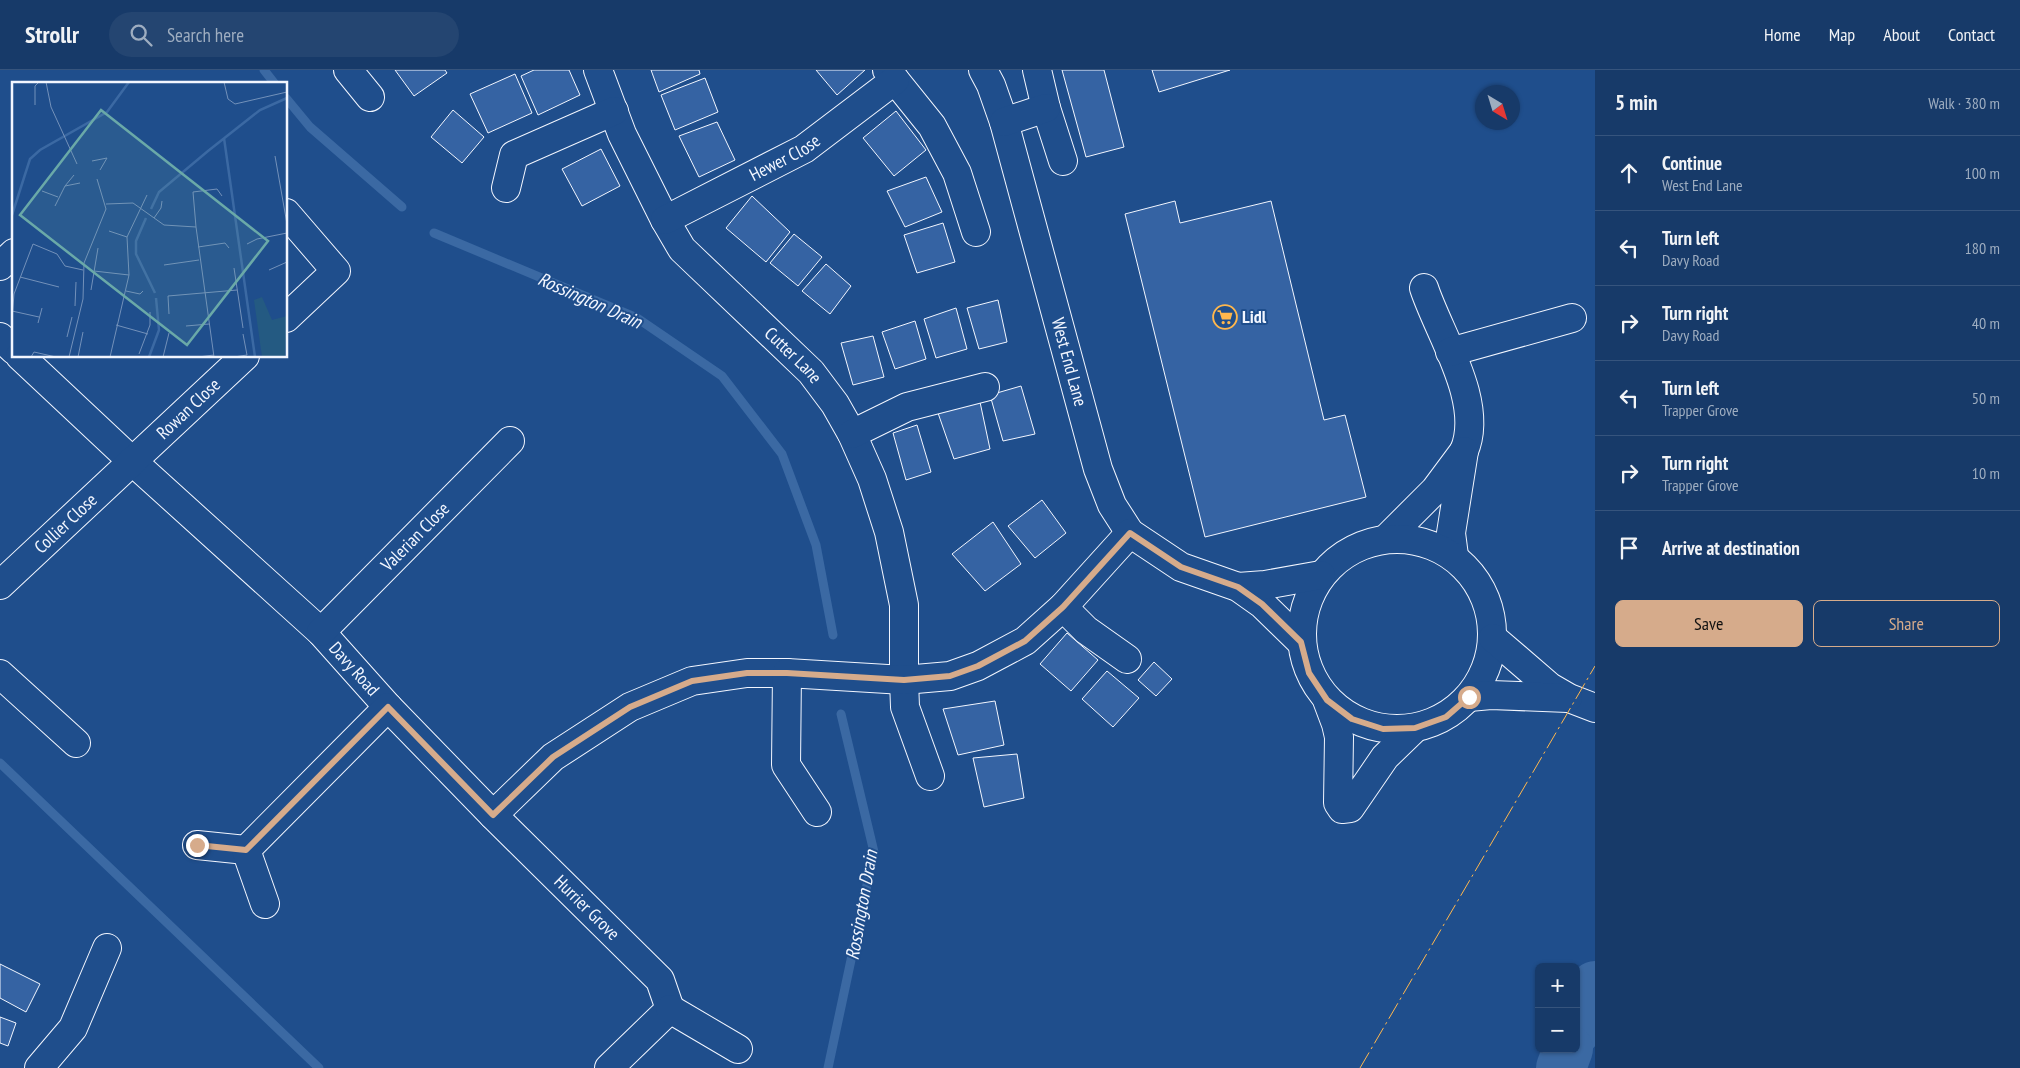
<!DOCTYPE html>
<meta charset="utf-8">
<style>
:root{--surface:#173a69;--page:#244571;--text:#f1f3f6;--muted:#9eadc0;--line:#36547d;--accent:#d6ab8b}
body{margin:0;font-family:"PT Sans Narrow",sans-serif;background:var(--page);color:var(--text)}
.controls{position:absolute;right:15px;bottom:15px;display:grid;overflow:hidden;border-radius:8px;box-shadow:0 1px 4px #0004}
.controls button{width:45px;height:45px;display:grid;place-items:center;padding:0;border:0;border-bottom:1px solid var(--line);background:var(--surface);color:var(--text);font:25px sans-serif}
.compass{position:absolute;left:1475px;top:15px;width:45px;height:45px;border-radius:50%;background:var(--surface);box-shadow:0 1px 4px #0004;rotate:142deg}
.stop{position:absolute;width:15px;height:15px;margin:-11px;border:4px solid #d6ab8b;border-radius:50%;background:#fff}
.stop.end{background:#d6ab8b;border-color:#fff;box-shadow:0 1px 5px #0008}
.list{margin:0;padding:0;list-style:none}
h2{display:flex;justify-content:space-between;align-items:center;height:65px;margin:0;padding:0 20px;font-size:21px}
h2 small{font-size:16px;font-weight:400;color:var(--muted)}
.list li{display:grid;grid-template-columns:32px 1fr auto;gap:15px;align-items:center;box-sizing:border-box;height:75px;padding:0 20px;border-top:1px solid var(--line)}
.list b{display:block;font-size:19px;white-space:nowrap}
.list p{margin:0;font-size:16px;white-space:nowrap;color:var(--muted)}
.list em{font-size:16px;font-style:normal;color:var(--muted)}
.actions{display:flex;gap:10px;padding:15px 20px}
.actions a{flex:1;padding:11px 0;border:1px solid var(--accent);border-radius:8px;text-align:center;font-size:18px;color:var(--accent)}
.actions .main{background:var(--accent);color:#111}
.icon{flex:none;width:28px;height:28px;fill:none;stroke:currentColor;stroke-width:2;stroke-linecap:round;stroke-linejoin:round}
.map{position:relative;flex:none;width:1595px;height:998px;overflow:hidden}
header{display:flex;align-items:center;gap:30px;box-sizing:border-box;height:70px;padding:0 25px;background:var(--surface);border-bottom:1px solid var(--line)}
header strong{font-size:24px}
nav{display:flex;gap:28px;margin-inline-start:auto;font-size:18px}
.search{width:350px;height:45px;background:var(--page);display:flex;align-items:center;gap:12px;box-sizing:border-box;padding:0 18px;border-radius:28px;color:var(--muted);font-size:19px}
main{display:flex}
aside{flex:1;background:var(--surface)}
.map>svg:first-child{display:block}
.lines{fill:none;stroke-linecap:round;stroke-linejoin:round}
.stream{stroke:#3b69a3;stroke-width:9}
.river{stroke:#3b69a3;stroke-width:50}
.building{fill:#3563a3;stroke:#f2f6ff}
.minor-casing{stroke:#f2f6ff;stroke-width:30}
.minor{stroke:#1f4e8c;stroke-width:28}
.power{stroke:#ffb74d;stroke-width:1;stroke-dasharray:18 4 2.5 4;stroke-linecap:butt}
.route{stroke:#d6ab8b;stroke-width:6}
.labels{text-anchor:middle;stroke-width:4;stroke-linejoin:round;paint-order:stroke}
.street-label{font-size:18px;fill:#f2f6ff;stroke:#1f4e8c}
.poi-label{font-size:18px;font-weight:bold;fill:#f2f6ff;stroke:#1f4e8c;text-anchor:start}
.water-label{font-size:19px;font-style:italic;fill:#f2f6ff;stroke:#1f4e8c}
.inset-river{fill:none;stroke:#3b69a3;stroke-width:2.5}
.inset-road{fill:none;stroke:#7391ba;stroke-width:1}
.view{fill:#6aa9a8;fill-opacity:0.15;stroke:#6aa9a8;stroke-width:2.5}
.inset-edge{fill:none;stroke:#f2f6ff;stroke-width:2.5}
</style>
<header>
<strong>Strollr</strong>
<div class="search"><svg class="icon" aria-label="search" viewBox="0 0 24 24"><circle cx="10" cy="10" r="6"/><path d="M15 15l6 6"/></svg>Search here</div>
<nav><a>Home</a><a>Map</a><a>About</a><a>Contact</a></nav>
</header>
<main>
<div class="map">
<svg width="1595" height="998" viewBox="0 0 1595 998">
<rect width="100%" height="100%" fill="#1f4e8c"/>
<g class="lines">
<!-- stream -->
<g class="stream">
<polyline points="264,0 275,14"/>
<polyline points="286,28 310,57 402,137"/>
<polyline points="434,163 637,248 722,306 782,384 816,475 833,565"/>
<polyline points="0,693 319,998"/>
<polyline points="828,998 874,782 841,644"/>
</g>
<!-- river -->
<g class="river">
<polyline points="1576,960 1595,916"/>
<polyline points="1561,998 1568,979"/>
</g>
</g>
<!-- building -->
<g class="building">
<polygon points="395,0 445,0 447,3 414,26"/>
<polygon points="534,0 569,0 580,25 538,45 521,6"/>
<polygon points="651,0 699,0 700,4 659,22"/>
<polygon points="816,0 865,0 837,25"/>
<polygon points="1062,0 1104,0 1124,77 1086,87"/>
<polygon points="1152,0 1230,0 1159,22"/>
<polygon points="515,4 532,43 488,63 470,24"/>
<polygon points="705,8 718,42 675,60 661,25"/>
<polygon points="453,40 484,67 462,93 431,67"/>
<polygon points="896,41 926,80 894,106 863,68"/>
<polygon points="717,52 735,90 699,107 679,66"/>
<polygon points="601,79 620,116 582,136 562,99"/>
<polygon points="926,107 942,142 905,157 887,121"/>
<polygon points="752,126 790,162 766,192 726,158"/>
<polygon points="1175,131 1180,153 1271,131 1324,350 1345,345 1366,427 1205,467 1125,144"/>
<polygon points="943,153 955,192 917,203 904,165"/>
<polygon points="794,164 822,187 798,216 770,193"/>
<polygon points="826,194 851,216 830,244 802,221"/>
<polygon points="998,230 1007,272 979,279 967,238"/>
<polygon points="956,238 967,279 936,288 924,249"/>
<polygon points="915,251 926,289 895,299 882,262"/>
<polygon points="873,266 884,307 853,315 841,273"/>
<polygon points="1021,316 1035,364 1003,371 990,325"/>
<polygon points="980,332 990,379 954,389 938,343"/>
<polygon points="917,355 931,402 906,410 893,363"/>
<polygon points="1042,430 1066,463 1035,488 1008,456"/>
<polygon points="993,452 1021,494 985,521 952,484"/>
<polygon points="1067,563 1098,590 1071,621 1040,594"/>
<polygon points="1154,592 1172,609 1156,626 1138,610"/>
<polygon points="1107,601 1139,628 1113,657 1082,629"/>
<polygon points="995,631 1004,675 958,685 943,639"/>
<polygon points="1017,684 1024,728 984,737 973,688"/>
<polygon points="0,894 40,914 26,942 0,928"/>
<polygon points="0,947 16,953 8,976 0,973"/>
</g>
<g class="lines">
<!-- minor casing -->
<g class="minor-casing">
<g id="minor">
<polyline points="348,0 370,27"/>
<path id="s1" d="M598,0L622,64L665,150L682,179L811,302L835,334L852,364L872,409L889,462L904,535V610L905,637L930,706"/>
<polyline points="887,0 932,56 957,103 976,162"/>
<path id="s2" d="M983,0L991,15L1004,52L1098,399L1112,435L1130,463L1181,497L1238,517L1262,534L1301,572"/>
<polyline points="1037,0 1046,38 1063,91"/>
<polyline points="1004,52 1046,38"/>
<polyline points="506,118 514,85 614,41"/>
<polyline points="286,143 336,201 286,248"/>
<path id="s3" d="M665,150L804,79L895,10"/>
<polyline points="0,196 14,183"/>
<path d="M1424,218C1439,264 1485,332 1464,381"/>
<polyline points="0,267 14,280"/>
<polyline points="1450,282 1572,248"/>
<path id="s4" d="M20,286L132,391L321,562L388,637L493,745L553,687L630,637L692,611L747,603H787L904,610L950,606L978,596L1025,571L1063,537L1130,463"/>
<polyline points="852,364 907,337 985,317"/>
<polyline points="1387,468 1435,420 1464,381 1451,463 1454,486"/>
<circle cx="1397" cy="564" r="95"/>
<path id="s5" d="M0,515L245,286"/>
<polyline points="1238,517 1265,515 1321,505"/>
<polyline points="1063,537 1086,560 1127,589"/>
<path id="s6" d="M321,562L510,371"/>
<polyline points="1493,568 1550,617 1569,628 1595,638"/>
<polyline points="787,603 786,695 817,742"/>
<polyline points="0,604 76,673"/>
<polyline points="1469,627 1491,625 1568,628"/>
<polyline points="1327,630 1336,654 1339,667 1338,733 1342,739 1350,738 1385,687 1415,658"/>
<path id="s7" d="M493,745L660,910L670,939L609,998"/>
<polyline points="197,775 246,780 388,637"/>
<polyline points="246,780 265,834"/>
<polyline points="670,939 738,979"/>
<polyline points="39,998 73,958 107,878"/>
</g>
</g>
<!-- minor -->
<use href="#minor" class="minor"/>
<!-- power -->
<polyline class="power" points="1360,998 1595,596"/>
</g>
<g class="lines">
<!-- route -->
<polyline class="route" points="197,775 246,780 388,637 493,745 553,687 630,637 692,611 747,603 787,603 904,610 950,606 978,596 1025,571 1063,537 1130,463 1181,497 1238,517 1262,534 1301,572 1309,603 1327,630 1352,649 1383,659 1415,658 1446,647 1469,627"/>
</g>
<!-- icons -->
<defs>
<g id="supermarket-ring" transform="scale(1.25)"><circle r="9.5" fill="#1f4e8c" stroke="#ffb74d" stroke-width="1.5"/><path d="M-6-5.5h2.5l.6 2H6L4.5 2H-2.5L-4.4-4H-6ZM-1.5 3.2a1.3 1.3 0 1 0 .1 0ZM3 3.2a1.3 1.3 0 1 0 .1 0Z" fill="#ffb74d"/></g>
</defs>
<g fill-rule="evenodd">
<use href="#supermarket-ring" x="1225" y="247"/>
</g>
<g class="labels">
<!-- street labels -->
<g class="street-label">
<text dy="6" stroke="none"><textPath href="#s3" startOffset="135">Hewer Close</textPath></text>
<text dy="6" stroke="none"><textPath href="#s1" startOffset="352">Cutter Lane</textPath></text>
<text dy="6" stroke="none"><textPath href="#s2" startOffset="305">West End Lane</textPath></text>
<text dy="6" stroke="none"><textPath href="#s5" startOffset="258">Rowan Close</textPath></text>
<text dy="6" stroke="none"><textPath href="#s5" startOffset="90">Collier Close</textPath></text>
<text dy="6" stroke="none"><textPath href="#s6" startOffset="134">Valerian Close</textPath></text>
<text dy="6" stroke="none"><textPath href="#s4" startOffset="458">Davy Road</textPath></text>
<text dy="6" stroke="none"><textPath href="#s7" startOffset="132">Hurrier Grove</textPath></text>
</g>
<!-- poi labels -->
<g class="poi-label">
<text x="1242" y="253">Lidl</text>
</g>
<!-- water labels -->
<g class="water-label">
<text transform="translate(590 230) rotate(24)" y="7">Rossington Drain</text>
<text transform="translate(861 835) rotate(-80)" y="7">Rossington Drain</text>
</g>
</g>
<!-- overview -->
<g transform="translate(12 12)">
<rect width="275" height="275" fill="#1f4e8c"/>
<path d="M250,215L260,238L275,234L273,275H250L242,218Z" fill="#245a82"/>
<path class="inset-river" d="M212,56L243,275M139,127L147,110L196,69L248,28L275,16M0,133L18,77L28,68L95,30L117,0M134,136L124,159V172L143,211M137,275L147,248L144,216"/>
<path class="inset-road" d="M34,0L39,25L65,82M212,0L216,17L223,22L275,10M23,23V4L27,0M263,74L275,142M80,79L95,76L88,88M62,93L53,104L68,101M30,109L46,115M94,122L121,121L152,143L184,145L202,275M43,124L53,104M142,136L149,126L150,119M184,145L181,110L205,107L210,114M97,149L115,155M235,162L245,157L275,151M186,165L213,161L217,166M152,183L187,178M222,186L231,246M257,188L275,180M82,189L117,193M8,195L47,205M79,208L86,166M114,209L128,212L131,209M63,224L64,200M0,229L27,235M157,232L156,214L225,208M0,237L2,212L21,162L45,172L53,184L71,188M26,241L30,226M104,243L136,252M174,244L197,242M55,255L60,235M127,272L138,243V230M19,275L22,270L44,275M57,275L71,217L72,181L94,127L85,97M66,275L71,250M98,275L117,193L115,155L135,113M151,275L157,251M186,275L202,273M222,275L235,273L231,252"/>
<path class="view" d="M89,28L256,159L175,263L8,133Z"/>
<rect width="275" height="275" class="inset-edge"/>
</g>
</svg>
<div class="controls">
<button>+</button>
<button>−</button>
</div>
<svg class="compass" viewBox="-18 -18 36 36"><path d="M0-13l5 13h-10z" fill="#e53935"/><path d="M0 13l5-13h-10z" fill="#9eadc0"/></svg>
<div class="stop" style="left:1469px;top:627px"></div>
<div class="stop end" style="left:197px;top:775px"></div>
</div>
<aside>
<h2>5 min<small>Walk · 380 m</small></h2>
<ul class="list">
<li><svg class="icon" aria-label="ahead" viewBox="0 0 24 24"><path d="M12 20V5M6 11l6-6 6 6"/></svg><div><b>Continue</b><p>West End Lane</p></div><em>100 m</em></li>
<li><svg class="icon" aria-label="left" viewBox="0 0 24 24"><path d="M17 20v-9H6M10 6l-5 5 5 5"/></svg><div><b>Turn left</b><p>Davy Road</p></div><em>180 m</em></li>
<li><svg class="icon" aria-label="right" viewBox="0 0 24 24"><path d="M7 20v-9h11M14 6l5 5-5 5"/></svg><div><b>Turn right</b><p>Davy Road</p></div><em>40 m</em></li>
<li><svg class="icon" aria-label="left" viewBox="0 0 24 24"><path d="M17 20v-9H6M10 6l-5 5 5 5"/></svg><div><b>Turn left</b><p>Trapper Grove</p></div><em>50 m</em></li>
<li><svg class="icon" aria-label="right" viewBox="0 0 24 24"><path d="M7 20v-9h11M14 6l5 5-5 5"/></svg><div><b>Turn right</b><p>Trapper Grove</p></div><em>10 m</em></li>
<li><svg class="icon" aria-label="arrive" viewBox="0 0 24 24"><path d="M6 21V4h12l-3 4 3 4H6"/></svg><div><b>Arrive at destination</b></div></li>
</ul>
<div class="actions"><a class="main">Save</a><a>Share</a></div>
</aside>
</main>
